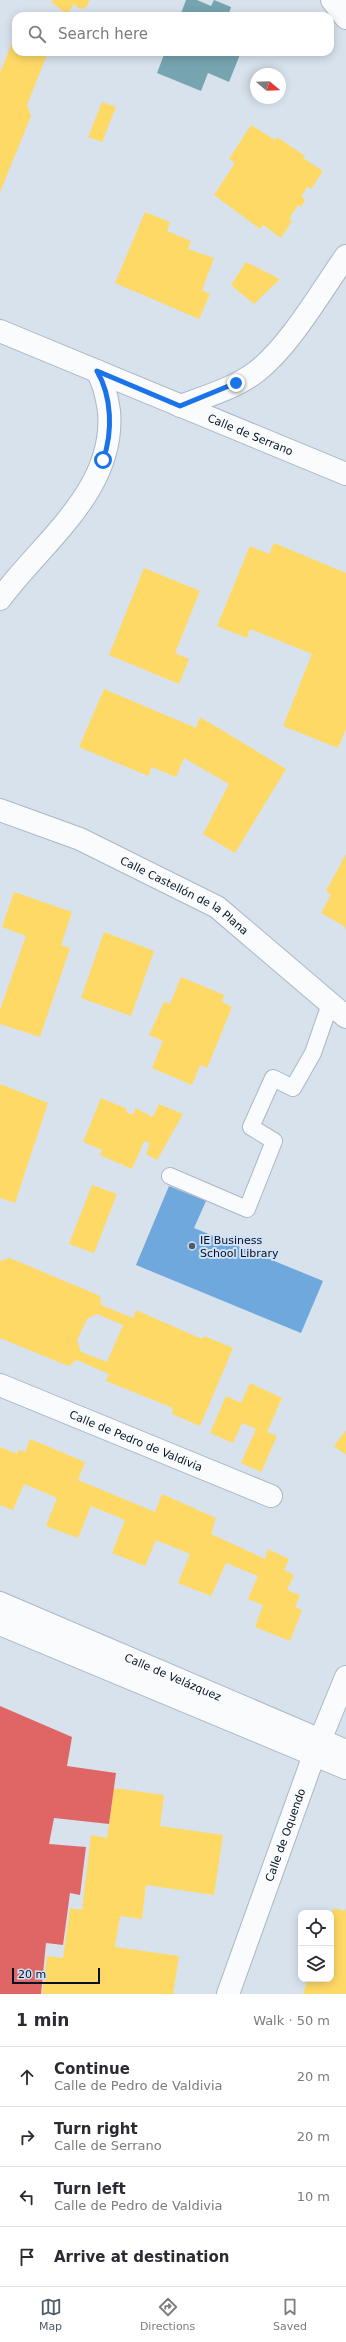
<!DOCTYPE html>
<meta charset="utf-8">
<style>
:root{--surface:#fff;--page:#f7f7f7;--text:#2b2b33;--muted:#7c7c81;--line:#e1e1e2;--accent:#4e5b6a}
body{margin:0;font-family:"DejaVu Sans",sans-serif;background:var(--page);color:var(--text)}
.controls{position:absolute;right:12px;bottom:12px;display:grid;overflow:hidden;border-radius:8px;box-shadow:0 2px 10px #0003}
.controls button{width:36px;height:36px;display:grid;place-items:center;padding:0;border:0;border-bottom:1px solid var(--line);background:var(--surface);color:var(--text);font:20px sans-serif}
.compass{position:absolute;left:250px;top:68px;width:36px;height:36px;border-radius:50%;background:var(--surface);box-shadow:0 2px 10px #0003;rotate:109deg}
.scale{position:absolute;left:12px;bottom:10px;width:88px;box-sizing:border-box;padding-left:4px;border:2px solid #041324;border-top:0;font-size:11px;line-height:14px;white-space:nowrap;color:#041324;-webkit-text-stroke:3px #d0e1f5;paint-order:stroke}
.stop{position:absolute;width:12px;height:12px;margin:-9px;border:3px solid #1a73e8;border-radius:50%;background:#fff}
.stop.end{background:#1a73e8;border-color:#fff;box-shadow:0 1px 4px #0008}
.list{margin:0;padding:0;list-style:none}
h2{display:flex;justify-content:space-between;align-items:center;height:52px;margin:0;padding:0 16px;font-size:17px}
h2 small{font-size:13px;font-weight:400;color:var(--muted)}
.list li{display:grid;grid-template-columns:26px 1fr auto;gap:12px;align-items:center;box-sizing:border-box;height:60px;padding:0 16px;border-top:1px solid var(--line)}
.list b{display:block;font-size:15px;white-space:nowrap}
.list p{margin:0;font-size:13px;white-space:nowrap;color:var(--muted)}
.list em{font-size:13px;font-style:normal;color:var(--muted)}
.icon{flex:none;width:22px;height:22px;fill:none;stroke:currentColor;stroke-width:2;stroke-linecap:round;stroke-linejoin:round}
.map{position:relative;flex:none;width:346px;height:1994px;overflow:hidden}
.search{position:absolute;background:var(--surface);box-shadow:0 2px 10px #0003;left:12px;right:12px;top:12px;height:44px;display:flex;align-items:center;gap:10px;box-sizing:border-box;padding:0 14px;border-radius:12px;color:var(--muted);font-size:15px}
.sheet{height:292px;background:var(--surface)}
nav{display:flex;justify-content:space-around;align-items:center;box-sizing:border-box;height:56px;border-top:1px solid var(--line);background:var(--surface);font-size:11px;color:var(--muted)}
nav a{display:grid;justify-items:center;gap:2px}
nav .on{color:var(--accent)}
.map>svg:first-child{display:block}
.homes{fill:#ffd966;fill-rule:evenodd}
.shops{fill:#e06666}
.schools{fill:#6fa8dc}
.public{fill:#76a5af}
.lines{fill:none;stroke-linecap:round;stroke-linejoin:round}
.lane-casing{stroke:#abb7c5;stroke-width:18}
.street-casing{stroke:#abb7c5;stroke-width:24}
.secondary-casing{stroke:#abb7c5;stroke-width:24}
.lane{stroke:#f9fbfc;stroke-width:16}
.street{stroke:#f9fbfc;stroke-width:22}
.secondary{stroke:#f9fbfc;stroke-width:22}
.route{stroke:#1a73e8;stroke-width:5}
.poi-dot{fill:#4e5b6a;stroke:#d0e1f5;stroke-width:1.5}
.labels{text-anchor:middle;stroke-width:4;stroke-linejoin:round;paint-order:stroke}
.street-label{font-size:11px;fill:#041324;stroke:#d0e1f5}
.poi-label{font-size:11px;fill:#041324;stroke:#d0e1f5;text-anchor:start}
</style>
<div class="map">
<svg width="346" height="1994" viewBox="0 0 346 1994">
<rect width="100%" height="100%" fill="#d8e2ed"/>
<!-- homes -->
<g class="homes">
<polygon points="53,0 90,0 86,7 80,9 74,4 67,14 51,2"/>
<polygon points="16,33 16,52 48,52 27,105 31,116 0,192 0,73"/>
<polygon points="102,102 116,107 102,142 88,137"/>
<polygon points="251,125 275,140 277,137 305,156 303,158 323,171 311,189 307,187 302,195 305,201 301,207 298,205 289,219 292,221 281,238 263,225 260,229 214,195 235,163 229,159"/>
<polygon points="145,212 170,222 167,231 191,241 188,249 214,258 202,290 210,294 199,319 115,283"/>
<polygon points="246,262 280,279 254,304 231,285"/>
<polygon points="274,543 346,573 346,729 338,748 283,726 312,654 250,629 247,638 217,626 250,546 269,554"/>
<polygon points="144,568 200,591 175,653 189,659 179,684 109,655"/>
<polygon points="104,689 196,728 200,717 286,769 235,853 203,834 229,784 184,758 176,777 152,767 148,776 79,747"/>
<polygon points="346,854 346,930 344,926 321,913 331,895 326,891"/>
<polygon points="14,892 72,912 61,945 70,948 40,1037 0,1024 0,1010 26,936 2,927"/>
<polygon points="104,932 154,951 131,1016 81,998"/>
<polygon points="181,977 224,995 222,1002 232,1007 207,1068 200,1065 192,1085 152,1068 163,1041 149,1035 164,1002 170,1004"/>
<polygon points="0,1084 48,1103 15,1203 0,1198"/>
<polygon points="101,1098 127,1109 126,1112 133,1115 135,1108 153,1117 159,1104 183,1114 157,1160 146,1154 150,1143 144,1141 132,1169 100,1155 102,1150 83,1142"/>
<polygon points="92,1185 117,1194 94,1253 69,1244"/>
<path d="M10,1258L100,1296L101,1305L133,1318L136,1310L202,1339L204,1336L233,1348L200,1426L172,1414L173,1408L106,1381L109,1374L77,1360L68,1366L0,1338V1261ZM97,1314L123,1325L107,1362L81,1352L77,1340L87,1319Z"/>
<polygon points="250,1383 282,1398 267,1432 277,1436 261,1472 241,1463 256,1429 242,1423 233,1443 210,1433 226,1396 241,1403"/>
<polygon points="346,1430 346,1455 334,1446"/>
<polygon points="30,1439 85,1462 78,1480 155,1512 162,1494 216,1518 211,1534 265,1559 268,1549 289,1559 284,1570 294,1575 287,1590 300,1595 295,1607 302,1610 290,1641 255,1627 263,1605 248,1599 258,1576 226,1563 211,1596 178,1583 190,1554 156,1540 145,1566 112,1553 125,1520 91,1506 78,1538 46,1526 57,1498 41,1491 24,1484 13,1510 0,1505 0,1447 17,1454 18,1450 25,1452"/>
<polygon points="114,1788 164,1795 160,1826 223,1835 214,1895 146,1885 142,1919 120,1916 115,1947 179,1956 173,1994 42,1994 47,1956 63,1958 70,1908 82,1910 91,1835 107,1838"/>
<polygon points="334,1908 345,1911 346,1908 346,1994 303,1994 308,1979 331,1979 331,1916"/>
</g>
<!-- shops -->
<polygon class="shops" points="0,1706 72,1737 67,1766 116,1773 109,1824 54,1818 49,1844 86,1847 80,1895 70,1893 63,1945 46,1943 41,1994 0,1994"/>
<!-- schools -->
<polygon class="schools" points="169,1186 206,1201 194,1228 323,1281 301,1333 136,1265"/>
<!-- public -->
<g class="public">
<polygon points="186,0 197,0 211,6 214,0 231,7 229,13 237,16 180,16"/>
<polygon points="165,52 241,52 229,82 208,73 201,91 157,73"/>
</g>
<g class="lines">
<!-- lane casing -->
<g class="lane-casing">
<polyline id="lane" points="170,1176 247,1209 274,1141 251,1127 273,1078 293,1088 313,1053 330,1004"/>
</g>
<!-- street casing -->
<g class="street-casing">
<g id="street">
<polyline points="332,0 346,18"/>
<path d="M180,406C205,397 235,388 256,372C290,346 321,291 346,256"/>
<path d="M0,599C42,542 116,490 109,411C107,397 104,383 97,371"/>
<path id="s1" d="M0,810L80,839L217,907L346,1017"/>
<path id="s2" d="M0,1385L271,1496"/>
<path id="s3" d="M228,1994L314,1755L346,1677"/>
</g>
</g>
<!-- secondary casing -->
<g class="secondary-casing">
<g id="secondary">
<path id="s4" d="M0,331L346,474"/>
<path id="s5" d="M0,1603L346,1751"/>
<polyline points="0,1624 346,1768"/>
</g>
</g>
<!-- lane -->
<use href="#lane" class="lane"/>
<!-- street -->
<use href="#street" class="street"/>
<!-- secondary -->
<use href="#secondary" class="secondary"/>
</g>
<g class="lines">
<!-- route -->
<path class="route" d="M103,460C113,432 112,397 97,371L180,406L236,383"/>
</g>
<!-- markers -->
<circle class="poi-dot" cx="192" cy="1246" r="4"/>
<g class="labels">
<!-- street labels -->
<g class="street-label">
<text dy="4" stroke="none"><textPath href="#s4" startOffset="271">Calle de Serrano</textPath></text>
<text dy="4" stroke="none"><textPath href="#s1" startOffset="204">Calle Castellón de la Plana</textPath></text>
<text dy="4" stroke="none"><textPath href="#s2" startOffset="147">Calle de Pedro de Valdivia</textPath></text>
<text dy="4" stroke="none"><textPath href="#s5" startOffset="188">Calle de Velázquez</textPath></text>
<text dy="4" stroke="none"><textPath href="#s3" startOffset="169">Calle de Oquendo</textPath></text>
</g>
<!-- poi labels -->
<g class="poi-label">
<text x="200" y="1244">IE Business<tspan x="200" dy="13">School Library</tspan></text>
</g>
</g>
</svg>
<div class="controls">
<button><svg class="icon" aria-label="locate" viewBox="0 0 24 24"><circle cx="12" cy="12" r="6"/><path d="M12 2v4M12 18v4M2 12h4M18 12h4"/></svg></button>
<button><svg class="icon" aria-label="layers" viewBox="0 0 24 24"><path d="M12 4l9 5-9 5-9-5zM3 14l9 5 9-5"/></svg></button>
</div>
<svg class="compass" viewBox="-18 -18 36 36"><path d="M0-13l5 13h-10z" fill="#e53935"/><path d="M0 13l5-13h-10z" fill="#7c7c81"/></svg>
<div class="scale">20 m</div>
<div class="stop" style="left:103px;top:460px"></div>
<div class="stop end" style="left:236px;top:383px"></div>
<div class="search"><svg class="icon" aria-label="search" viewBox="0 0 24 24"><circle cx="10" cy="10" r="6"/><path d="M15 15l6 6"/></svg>Search here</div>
</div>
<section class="sheet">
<h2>1 min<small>Walk · 50 m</small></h2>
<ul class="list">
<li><svg class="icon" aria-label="ahead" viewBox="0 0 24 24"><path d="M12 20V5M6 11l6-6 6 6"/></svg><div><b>Continue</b><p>Calle de Pedro de Valdivia</p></div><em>20 m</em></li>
<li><svg class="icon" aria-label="right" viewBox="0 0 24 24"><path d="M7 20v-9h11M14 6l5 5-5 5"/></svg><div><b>Turn right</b><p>Calle de Serrano</p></div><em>20 m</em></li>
<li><svg class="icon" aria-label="left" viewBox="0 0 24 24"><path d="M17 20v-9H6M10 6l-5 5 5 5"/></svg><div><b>Turn left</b><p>Calle de Pedro de Valdivia</p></div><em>10 m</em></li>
<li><svg class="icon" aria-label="arrive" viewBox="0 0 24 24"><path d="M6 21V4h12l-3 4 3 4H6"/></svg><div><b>Arrive at destination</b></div></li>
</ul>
</section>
<nav>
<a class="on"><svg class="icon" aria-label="map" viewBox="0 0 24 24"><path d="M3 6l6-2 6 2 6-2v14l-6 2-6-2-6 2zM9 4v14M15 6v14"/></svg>Map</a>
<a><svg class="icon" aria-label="directions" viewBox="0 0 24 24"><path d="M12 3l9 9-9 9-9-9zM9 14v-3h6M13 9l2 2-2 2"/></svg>Directions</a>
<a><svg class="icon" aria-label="saved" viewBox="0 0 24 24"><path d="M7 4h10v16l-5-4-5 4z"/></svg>Saved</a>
</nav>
